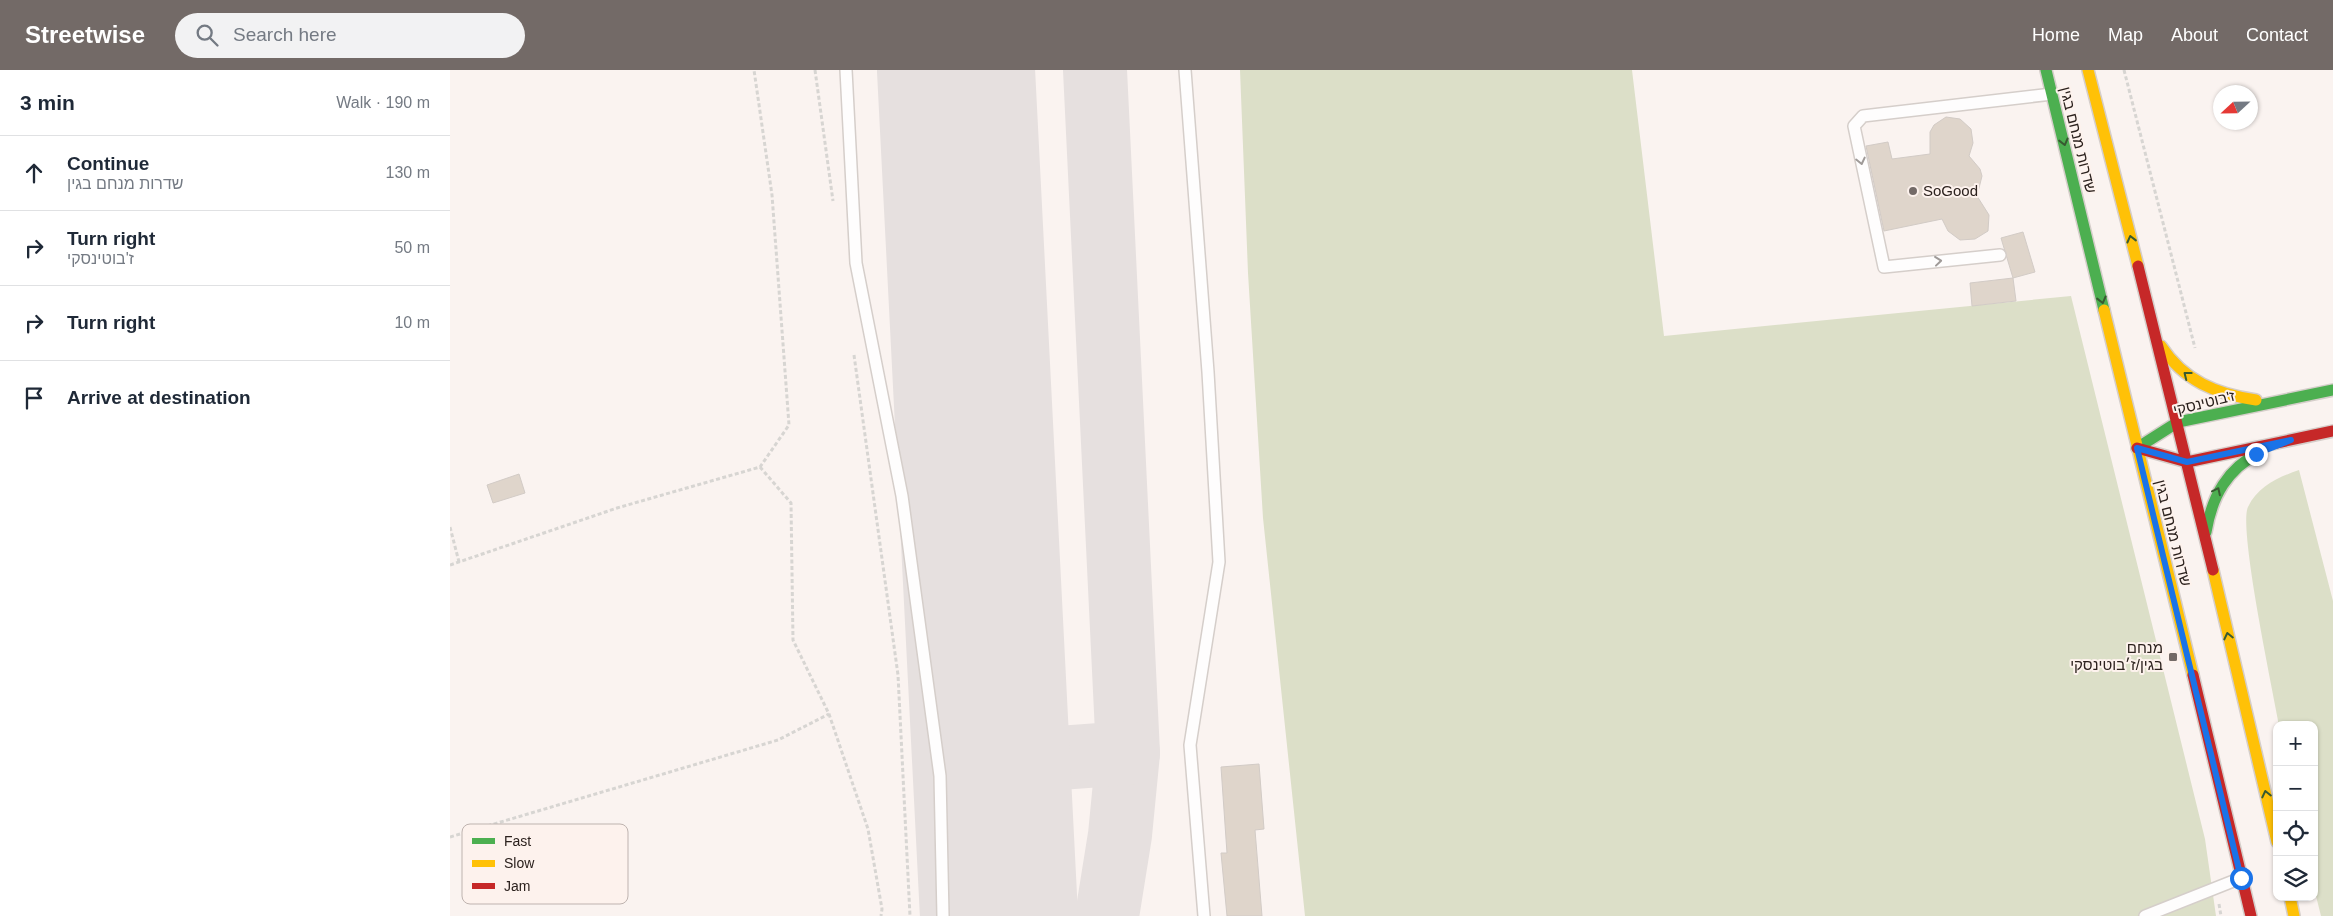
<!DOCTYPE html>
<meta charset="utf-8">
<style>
:root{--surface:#fff;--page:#f2f2f3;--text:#1f2937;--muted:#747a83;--line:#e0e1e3;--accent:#736a67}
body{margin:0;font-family:Helvetica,Heebo,sans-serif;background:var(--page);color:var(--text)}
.controls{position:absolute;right:15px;bottom:15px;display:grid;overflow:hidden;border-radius:10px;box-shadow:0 1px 4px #0004}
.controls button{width:45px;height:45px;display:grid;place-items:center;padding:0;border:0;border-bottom:1px solid var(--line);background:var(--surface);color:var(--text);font:25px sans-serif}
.compass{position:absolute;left:1763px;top:15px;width:45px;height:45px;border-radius:50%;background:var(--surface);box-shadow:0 1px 4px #0004;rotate:248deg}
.stop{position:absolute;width:15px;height:15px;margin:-11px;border:4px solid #1a73e8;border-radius:50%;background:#fff}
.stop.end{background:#1a73e8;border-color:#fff;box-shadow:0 1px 5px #0008}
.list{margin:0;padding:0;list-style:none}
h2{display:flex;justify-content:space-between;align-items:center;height:65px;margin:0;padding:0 20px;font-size:21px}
h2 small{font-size:16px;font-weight:400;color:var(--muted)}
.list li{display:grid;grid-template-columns:32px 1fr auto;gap:15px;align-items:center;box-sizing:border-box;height:75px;padding:0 20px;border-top:1px solid var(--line)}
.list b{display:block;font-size:19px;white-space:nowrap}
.list p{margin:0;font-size:16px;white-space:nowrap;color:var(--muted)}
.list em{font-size:16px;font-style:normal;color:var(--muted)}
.icon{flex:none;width:28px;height:28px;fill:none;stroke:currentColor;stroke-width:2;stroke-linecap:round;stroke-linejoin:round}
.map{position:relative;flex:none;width:1883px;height:846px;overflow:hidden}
header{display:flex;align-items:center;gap:30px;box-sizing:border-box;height:70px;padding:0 25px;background:var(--accent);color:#fff}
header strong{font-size:24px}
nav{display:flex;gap:28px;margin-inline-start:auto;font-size:18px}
.search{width:350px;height:45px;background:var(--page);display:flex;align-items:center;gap:12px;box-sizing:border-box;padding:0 18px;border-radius:28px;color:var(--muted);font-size:19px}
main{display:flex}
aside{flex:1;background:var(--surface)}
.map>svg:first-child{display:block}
.green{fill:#dcdfc8}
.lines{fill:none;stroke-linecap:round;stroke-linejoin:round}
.taxiway{stroke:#e6e0df;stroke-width:64}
.runway{stroke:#e6e0df;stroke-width:158}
.building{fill:#dfd5cb;stroke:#d2cbc6}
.lane-casing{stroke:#d5ceca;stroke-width:14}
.fast-casing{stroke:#d5ceca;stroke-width:14}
.slow-casing{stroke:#d5ceca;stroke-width:14}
.jam-casing{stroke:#d5ceca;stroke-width:14}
.path{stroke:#d7d5d2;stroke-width:3;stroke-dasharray:4 2.5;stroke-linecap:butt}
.lane{stroke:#fefdfd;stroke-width:11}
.fast{stroke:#4caf50;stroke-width:11}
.slow{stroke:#ffc107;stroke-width:11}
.jam{stroke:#c62828;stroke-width:11}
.oneway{stroke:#385a31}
.oneway2{stroke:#9f9a98}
.route{stroke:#1a73e8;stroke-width:6}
.poi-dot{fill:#736a67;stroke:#fdf2ed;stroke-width:2}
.labels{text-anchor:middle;stroke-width:4;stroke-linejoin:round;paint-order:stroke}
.street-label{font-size:15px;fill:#2b211d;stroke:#fdf2ed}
.poi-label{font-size:15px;fill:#2b211d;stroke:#fdf2ed;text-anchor:start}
.key{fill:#fdf2ed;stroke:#beb3af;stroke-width:1}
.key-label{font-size:14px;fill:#2b211d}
</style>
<header>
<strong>Streetwise</strong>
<div class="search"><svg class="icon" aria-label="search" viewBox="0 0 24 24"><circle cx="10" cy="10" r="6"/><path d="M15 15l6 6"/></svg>Search here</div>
<nav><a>Home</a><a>Map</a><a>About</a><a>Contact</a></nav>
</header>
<main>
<aside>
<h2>3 min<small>Walk · 190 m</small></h2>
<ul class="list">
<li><svg class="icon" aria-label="ahead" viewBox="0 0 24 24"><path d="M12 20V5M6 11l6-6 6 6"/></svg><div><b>Continue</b><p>שדרות מנחם בגין</p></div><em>130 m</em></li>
<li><svg class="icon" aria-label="right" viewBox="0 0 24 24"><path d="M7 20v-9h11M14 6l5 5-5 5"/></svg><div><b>Turn right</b><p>ז'בוטינסקי</p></div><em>50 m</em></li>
<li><svg class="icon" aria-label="right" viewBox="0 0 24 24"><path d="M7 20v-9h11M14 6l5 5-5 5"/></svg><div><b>Turn right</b></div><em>10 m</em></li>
<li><svg class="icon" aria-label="arrive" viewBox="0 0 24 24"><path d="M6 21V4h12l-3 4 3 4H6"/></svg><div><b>Arrive at destination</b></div></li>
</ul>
</aside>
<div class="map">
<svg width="1883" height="846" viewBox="0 0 1883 846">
<rect width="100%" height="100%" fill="#faf3f0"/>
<!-- green -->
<g class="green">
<polygon points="790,0 1182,0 1214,266 1621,226 1755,769 1766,846 855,846 813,448 798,203"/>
<path d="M1849,400L1883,531V846H1871L1864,818V655H1829C1823,621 1788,457 1798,437C1808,416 1829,407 1849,400Z"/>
</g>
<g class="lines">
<!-- taxiway -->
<g class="taxiway">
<polyline points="645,0 678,683 670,765 657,846"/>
<polyline points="541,693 678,683"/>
</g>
<!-- runway -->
<polyline class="runway" points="506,0 549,846"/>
</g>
<!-- building -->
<g class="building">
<polygon points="1496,47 1510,49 1521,59 1523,73 1519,86 1530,99 1532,106 1527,126 1539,145 1538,161 1525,169 1510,170 1498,161 1492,149 1434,161 1416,76 1438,72 1442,89 1480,84 1480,62 1484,55"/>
<polygon points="1573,162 1585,202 1563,208 1551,168"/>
<polygon points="1563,208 1566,231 1522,236 1520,213"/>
<polygon points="69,404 75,423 43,433 37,415"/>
<polygon points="809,694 814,759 805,760 812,846 777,846 771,783 777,783 771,697"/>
</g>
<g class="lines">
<!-- lane casing -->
<g class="lane-casing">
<g id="lane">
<polyline points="396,0 406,193 452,426 490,706 493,846"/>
<polyline points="735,0 758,302 769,492 740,675 754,846"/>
<polyline points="1550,185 1434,197 1404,56 1413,46 1602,24"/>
<polyline points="1695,846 1791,808"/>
</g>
</g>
<!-- fast casing -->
<g class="fast-casing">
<g id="fast">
<polyline points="1596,0 1654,240"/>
<polyline points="1687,378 1728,352 1883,320"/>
<path d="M1756,462C1762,426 1777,399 1810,382"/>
</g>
</g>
<!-- slow casing -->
<g class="slow-casing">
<g id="slow">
<polyline points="1638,0 1688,196"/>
<polyline points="1654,240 1743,605"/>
<path d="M1711,276C1734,311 1766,324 1806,330"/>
<polyline points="1763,500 1827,772"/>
<polyline points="1840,827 1844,846"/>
</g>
</g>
<!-- jam casing -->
<g class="jam-casing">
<g id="jam">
<polyline points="1688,196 1763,500"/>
<polyline points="1687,378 1737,392 1883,361"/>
<polyline points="1743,605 1801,846"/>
</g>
</g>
<!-- path -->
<g class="path">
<polyline points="365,0 383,131"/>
<polyline points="1674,0 1745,278"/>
<polyline points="404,285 448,605 460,846"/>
<polyline points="310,397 341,433 343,570 379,644 418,759 432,839 431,846"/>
<polyline points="0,457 9,492"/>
<polyline points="0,495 167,438 310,397 339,355 322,125 304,0"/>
<polyline points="0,767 328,670 379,644"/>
<polyline points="1769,834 1771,846"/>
</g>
<!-- lane -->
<use href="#lane" class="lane"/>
<!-- fast -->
<use href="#fast" class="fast"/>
<!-- slow -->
<use href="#slow" class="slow"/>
<!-- jam -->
<use href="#jam" class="jam"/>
</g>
<!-- one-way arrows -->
<defs><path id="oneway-chevron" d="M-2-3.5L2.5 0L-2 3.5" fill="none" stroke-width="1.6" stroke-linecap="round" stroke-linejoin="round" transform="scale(1.25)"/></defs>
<g class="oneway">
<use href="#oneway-chevron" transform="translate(1614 72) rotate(76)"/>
<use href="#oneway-chevron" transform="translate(1681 169) rotate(-104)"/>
<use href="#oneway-chevron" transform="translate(1652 230) rotate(76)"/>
<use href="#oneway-chevron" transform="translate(1737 305) rotate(-142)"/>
<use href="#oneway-chevron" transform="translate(1767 421) rotate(-64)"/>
<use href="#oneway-chevron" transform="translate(1778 566) rotate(-103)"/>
<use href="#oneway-chevron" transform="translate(1816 724) rotate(-103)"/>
</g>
<g class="oneway2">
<use href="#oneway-chevron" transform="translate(1411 91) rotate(77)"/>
<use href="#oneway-chevron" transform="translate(1488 191) rotate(-6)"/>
</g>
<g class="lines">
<!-- route -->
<polyline class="route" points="1791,808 1687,378 1737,392 1841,370 1806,384"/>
</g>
<!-- markers -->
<g class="poi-dot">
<circle cx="1463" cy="121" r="5"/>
<rect x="1718" y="582" width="10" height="10" rx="2.5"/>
</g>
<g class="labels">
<!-- street labels -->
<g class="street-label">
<text transform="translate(1628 70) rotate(76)" y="5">שדרות מנחם בגין</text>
<text transform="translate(1754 333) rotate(-14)" y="5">ז'בוטינסקי</text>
<text transform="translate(1723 463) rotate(76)" y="5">שדרות מנחם בגין</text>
</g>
<!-- poi labels -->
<g class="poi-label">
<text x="1473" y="126">SoGood</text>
<text x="1713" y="583" text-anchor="end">מנחם<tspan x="1713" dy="17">בגין/ז׳בוטינסקי</tspan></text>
</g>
</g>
<!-- legend -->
<rect x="12" y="754" width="166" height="80" rx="8" class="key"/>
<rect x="22" y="768" width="23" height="6" fill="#4caf50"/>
<rect x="22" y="790" width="23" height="7" fill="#ffc107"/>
<rect x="22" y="813" width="23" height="6" fill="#c62828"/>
<g class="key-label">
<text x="54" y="776">Fast</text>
<text x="54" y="798">Slow</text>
<text x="54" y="821">Jam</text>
</g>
</svg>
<div class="controls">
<button>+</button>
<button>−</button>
<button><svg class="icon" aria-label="locate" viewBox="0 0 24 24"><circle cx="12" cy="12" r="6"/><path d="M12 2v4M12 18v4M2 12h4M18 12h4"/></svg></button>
<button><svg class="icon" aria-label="layers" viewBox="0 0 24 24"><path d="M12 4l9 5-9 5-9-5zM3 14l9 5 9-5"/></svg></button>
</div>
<svg class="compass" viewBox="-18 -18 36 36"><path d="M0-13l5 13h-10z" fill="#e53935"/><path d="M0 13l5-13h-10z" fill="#747a83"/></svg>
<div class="stop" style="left:1791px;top:808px"></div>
<div class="stop end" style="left:1806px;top:384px"></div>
</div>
</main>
